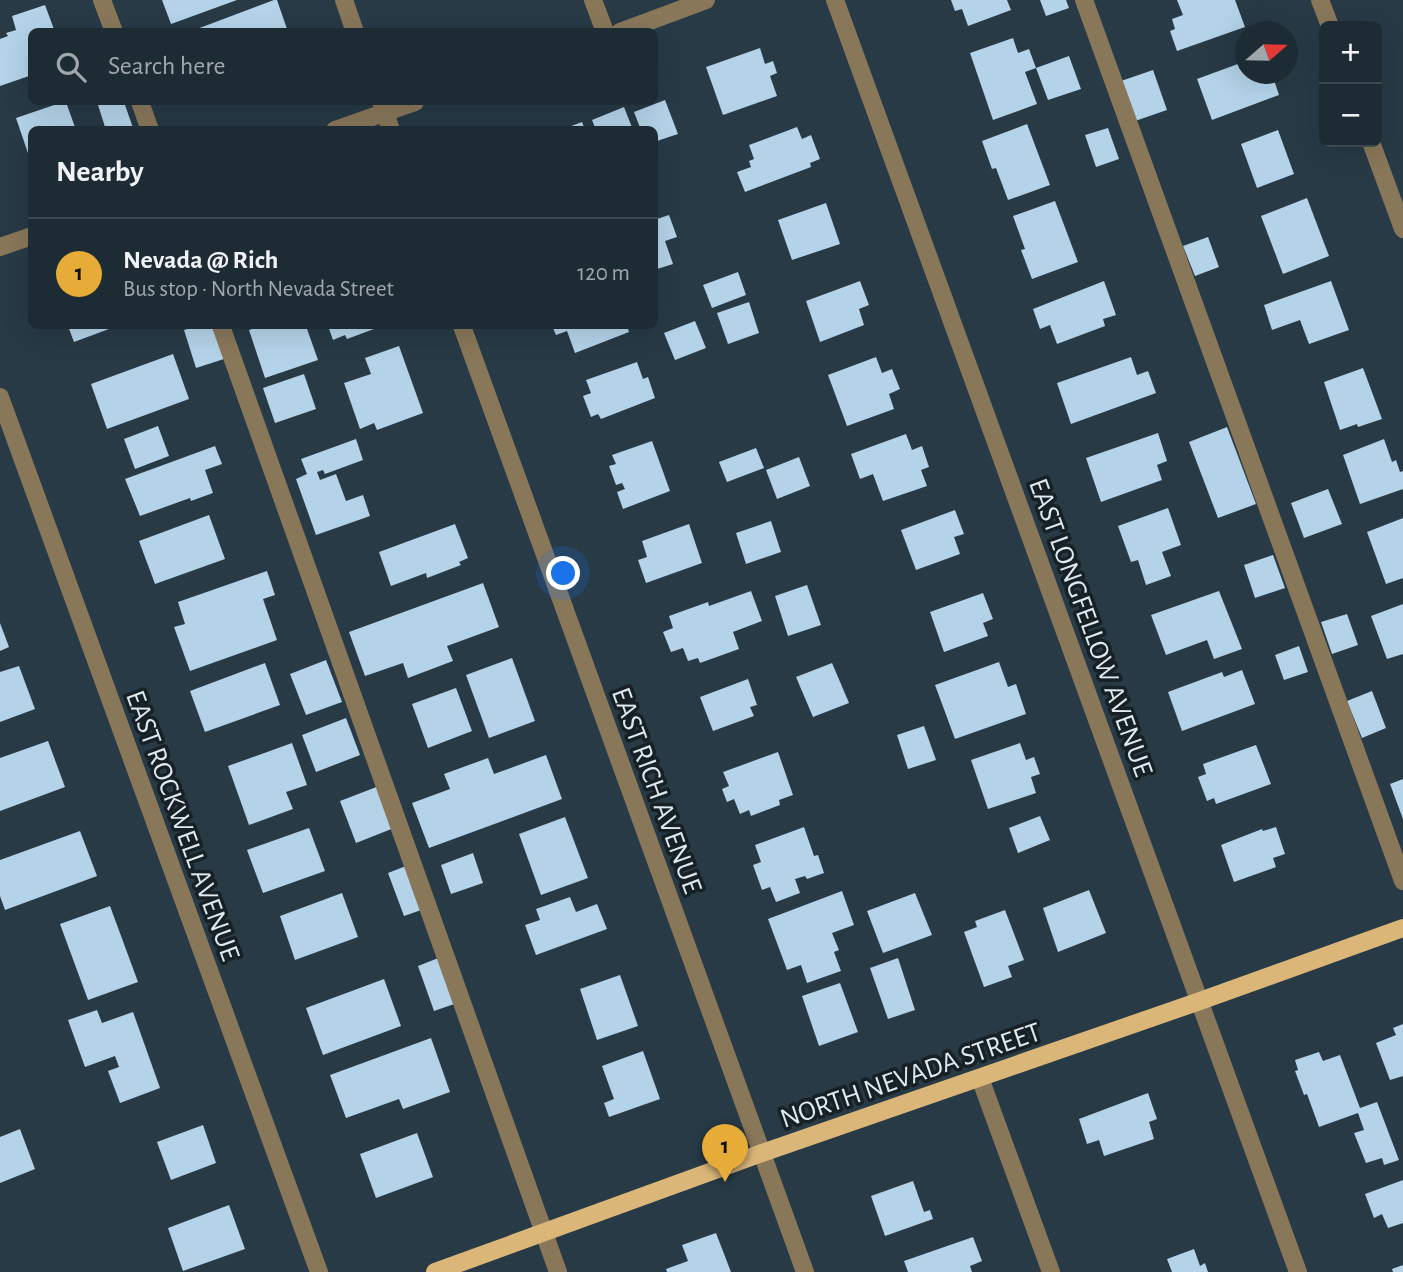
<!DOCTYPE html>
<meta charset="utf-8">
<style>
:root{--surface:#1d2c34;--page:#25343c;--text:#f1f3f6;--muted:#a0a7ac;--line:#3b484f;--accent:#e7ac37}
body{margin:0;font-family:"Alegreya Sans",sans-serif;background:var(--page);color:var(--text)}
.controls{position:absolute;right:21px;top:21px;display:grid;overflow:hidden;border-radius:10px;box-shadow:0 7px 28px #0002}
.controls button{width:63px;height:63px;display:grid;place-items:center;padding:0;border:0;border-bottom:2px solid var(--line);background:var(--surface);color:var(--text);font:35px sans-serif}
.compass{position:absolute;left:1235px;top:21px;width:63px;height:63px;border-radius:50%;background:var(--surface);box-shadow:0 7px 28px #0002;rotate:70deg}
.you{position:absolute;left:564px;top:574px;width:24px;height:24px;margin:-18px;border:5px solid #fff;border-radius:50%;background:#1a73e8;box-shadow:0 0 0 10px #1a73e833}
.badge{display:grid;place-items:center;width:46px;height:46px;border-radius:50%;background:var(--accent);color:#111;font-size:23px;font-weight:700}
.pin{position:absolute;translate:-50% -58px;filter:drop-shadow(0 2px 4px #0008)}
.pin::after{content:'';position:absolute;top:37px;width:24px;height:21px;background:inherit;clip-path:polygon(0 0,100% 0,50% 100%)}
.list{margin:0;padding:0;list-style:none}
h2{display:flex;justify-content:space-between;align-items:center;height:91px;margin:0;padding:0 28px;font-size:30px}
h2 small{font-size:23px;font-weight:400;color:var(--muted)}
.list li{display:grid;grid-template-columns:46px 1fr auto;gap:21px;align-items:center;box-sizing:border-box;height:112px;padding:0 28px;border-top:2px solid var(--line)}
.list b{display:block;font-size:26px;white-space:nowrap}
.list p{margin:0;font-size:23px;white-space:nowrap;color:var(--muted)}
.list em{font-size:23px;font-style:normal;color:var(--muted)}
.icon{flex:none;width:38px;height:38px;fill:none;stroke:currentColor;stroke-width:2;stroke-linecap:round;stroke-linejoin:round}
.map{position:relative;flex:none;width:1403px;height:1272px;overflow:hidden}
.search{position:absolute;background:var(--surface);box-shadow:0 7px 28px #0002;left:28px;top:28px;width:630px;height:77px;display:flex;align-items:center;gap:18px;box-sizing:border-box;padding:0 24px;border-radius:10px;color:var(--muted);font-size:26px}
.panel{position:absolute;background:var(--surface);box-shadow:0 7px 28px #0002;left:28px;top:126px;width:630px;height:203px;border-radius:10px}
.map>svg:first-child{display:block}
.building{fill:#b4d3e9}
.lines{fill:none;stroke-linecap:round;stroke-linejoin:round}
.minor{stroke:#89775a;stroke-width:18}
.major{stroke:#dab678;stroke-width:18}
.labels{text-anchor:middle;stroke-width:7;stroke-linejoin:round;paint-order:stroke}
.street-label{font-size:28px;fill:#deeaf2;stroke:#172025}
</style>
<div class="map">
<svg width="1403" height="1272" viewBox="0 0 1403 1272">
<rect width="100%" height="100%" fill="#273a46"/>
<!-- building -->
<g class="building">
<polygon points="162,0 237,0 171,24"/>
<polygon points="274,0 277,0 288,32 189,32"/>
<polygon points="951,0 1007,0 1011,10 968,26 962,9 955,11"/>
<polygon points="1040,0 1066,0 1069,8 1046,16"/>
<polygon points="1177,0 1235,0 1245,27 1177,51 1170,31 1175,29 1172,19 1183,15"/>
<polygon points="45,5 55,32 32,32 32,75 0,86 0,39 8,36 6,33 16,30 12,16"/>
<polygon points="1013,38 1018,53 1029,49 1036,68 1069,56 1081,89 1048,100 1036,68 1025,72 1037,104 993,120 970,53"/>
<polygon points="760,48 765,64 773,61 777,73 770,76 777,96 723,115 706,67"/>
<polygon points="1246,61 1246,74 1272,74 1279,95 1212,120 1197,79"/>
<polygon points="1153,70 1167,110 1135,121 1121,81"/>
<polygon points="665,100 678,134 654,142 654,130 641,130 634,112"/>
<polygon points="63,102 66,102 76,130 32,130 31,162 16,118"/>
<polygon points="97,102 124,102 133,128 106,130"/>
<polygon points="624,107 633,130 596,130 592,120"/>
<polygon points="582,122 585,130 563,130 563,129"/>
<polygon points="1027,124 1050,185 1008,200 996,168 992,169 982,141"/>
<polygon points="797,127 802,139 811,135 820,159 810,163 811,167 745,192 737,172 751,167 749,161 754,159 749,145"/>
<polygon points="1108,128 1119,159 1096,167 1085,135"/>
<polygon points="1278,130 1294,174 1257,188 1241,144"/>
<polygon points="1307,198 1329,256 1283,274 1261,216"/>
<polygon points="1055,201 1078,262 1032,279 1021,250 1025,249 1013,216"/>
<polygon points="826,203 840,244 792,260 778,220"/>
<polygon points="669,215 677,237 665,241 673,264 654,270 654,220"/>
<polygon points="1208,237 1219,267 1195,276 1183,246"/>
<polygon points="738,272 746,295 712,308 703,285"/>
<polygon points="860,281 869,305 859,309 864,325 820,342 806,301"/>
<polygon points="1104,281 1116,315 1103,319 1105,326 1057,344 1050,325 1040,329 1033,309"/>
<polygon points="1331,281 1349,330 1309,344 1300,320 1272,330 1264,305"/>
<polygon points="749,302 759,333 728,344 717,313"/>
<polygon points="695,321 706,348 675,360 664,333"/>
<polygon points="68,326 117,326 74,342"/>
<polygon points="197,326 213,326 224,359 196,368 184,330"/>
<polygon points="261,326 306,326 318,360 265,378 249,330"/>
<polygon points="328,326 382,326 347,339 345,335 333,340"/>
<polygon points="552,326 627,326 629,332 575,353 567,331 556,335"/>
<polygon points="399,346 423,413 377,430 374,423 360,429 344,383 371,374 365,358"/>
<polygon points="173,354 189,399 107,429 91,384"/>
<polygon points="876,357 882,373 892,369 900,389 889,394 894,409 847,426 828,375"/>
<polygon points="1131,357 1137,375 1148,371 1156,393 1071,424 1057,383"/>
<polygon points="637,362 643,379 648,377 655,398 601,419 598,414 591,417 583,396 591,393 586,380"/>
<polygon points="1363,368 1382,419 1358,427 1357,424 1340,430 1324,382"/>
<polygon points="304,374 316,409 275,423 263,388"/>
<polygon points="158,426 169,456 135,469 124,439"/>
<polygon points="1227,427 1256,504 1218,518 1189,442"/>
<polygon points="1158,433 1167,461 1157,465 1162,480 1101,502 1086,458"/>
<polygon points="906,434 912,450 922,446 929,467 921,470 927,486 883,501 873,474 860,479 851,454"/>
<polygon points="356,439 363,460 325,474 323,470 317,472 320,480 336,474 346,501 363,495 370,516 316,535 296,479 307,474 301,459"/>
<polygon points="1384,439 1392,462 1396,460 1400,472 1403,471 1403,489 1360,504 1343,455"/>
<polygon points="652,441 670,491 623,509 617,492 625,489 622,483 616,485 609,466 616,464 612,455"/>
<polygon points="215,446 222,464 205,470 213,493 191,501 190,498 140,516 125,479"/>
<polygon points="756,448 764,468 727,482 719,462"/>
<polygon points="799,457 810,486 777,499 766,470"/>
<polygon points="1328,489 1342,524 1304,538 1291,503"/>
<polygon points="1168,508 1181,545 1162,552 1171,576 1146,585 1138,560 1131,562 1118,526"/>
<polygon points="955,510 964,534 954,537 960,554 916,570 901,530"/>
<polygon points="209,515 225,559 155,584 139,541"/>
<polygon points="1403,518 1403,578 1386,584 1367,532"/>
<polygon points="771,521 781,552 746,564 736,533"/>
<polygon points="455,524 468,558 459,562 461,565 427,578 426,573 391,586 379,552"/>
<polygon points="689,524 702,563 646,583 638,560 647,557 642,541"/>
<polygon points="1273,555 1285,588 1255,598 1244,565"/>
<polygon points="267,571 275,595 263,599 277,640 190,671 174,627 185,624 178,602"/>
<polygon points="483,583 499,627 447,646 453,661 408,678 403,663 365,676 349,632"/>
<polygon points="807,585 821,625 788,636 775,596"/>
<polygon points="751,591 762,621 733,632 739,649 700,663 698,658 688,661 683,648 671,652 663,632 673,628 669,616 708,602 709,606"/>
<polygon points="1219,591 1242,649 1214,659 1207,640 1166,655 1151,615"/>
<polygon points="983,593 993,619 983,623 988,636 944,652 930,612"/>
<polygon points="1403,604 1403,654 1387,659 1371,616"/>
<polygon points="1347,614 1358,645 1332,654 1321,622"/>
<polygon points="0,623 9,647 0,651"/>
<polygon points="1299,646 1308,672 1284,680 1275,655"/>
<polygon points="512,658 535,721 489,738 466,675"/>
<polygon points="326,660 342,702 306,715 290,674"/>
<polygon points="999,662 1008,687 1016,684 1026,714 955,739 935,685"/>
<polygon points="265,663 280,705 205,732 190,691"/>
<polygon points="832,663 849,703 813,717 796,677"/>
<polygon points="19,666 35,709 0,722 0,672"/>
<polygon points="1242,670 1255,704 1182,731 1168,692 1222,672 1224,677"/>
<polygon points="748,679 757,705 750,707 754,716 713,731 700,697"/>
<polygon points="456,688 472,731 428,748 412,704"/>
<polygon points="1372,691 1386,728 1362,738 1347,701"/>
<polygon points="346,718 360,755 316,772 302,735"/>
<polygon points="924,726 936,760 908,769 897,735"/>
<polygon points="48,741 65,787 0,811 0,758"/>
<polygon points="292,743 307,785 286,792 293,809 249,825 228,766"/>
<polygon points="1020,743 1026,760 1034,757 1040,774 1031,777 1036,793 988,809 971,760"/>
<polygon points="1256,745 1271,784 1216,804 1214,798 1207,801 1198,777 1206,774 1203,764"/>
<polygon points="778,752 793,795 779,800 780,805 751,816 749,810 740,814 734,799 727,802 722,789 729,786 723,772"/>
<polygon points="546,755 562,799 429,848 412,803 450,789 444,774 488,758 494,774"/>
<polygon points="1403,779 1403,819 1390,784"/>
<polygon points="379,786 394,828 356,843 340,801"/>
<polygon points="1040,816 1050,840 1018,853 1009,828"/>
<polygon points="565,817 588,878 541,895 519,834"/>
<polygon points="804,827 814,856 818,855 824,873 807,879 805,876 795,879 800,893 776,902 770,887 762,890 753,865 761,862 755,845"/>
<polygon points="1276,827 1285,854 1273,858 1276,867 1234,882 1221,845 1262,829 1263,831"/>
<polygon points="309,828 325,871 263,893 247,850"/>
<polygon points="80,831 97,876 5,910 0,896 0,860"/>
<polygon points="473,853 483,883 451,894 441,865"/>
<polygon points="411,864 427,908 404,916 388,873"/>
<polygon points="1089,890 1106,933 1058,952 1043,908"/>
<polygon points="842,891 854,925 832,933 839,950 834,952 841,971 807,983 801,965 787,970 768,919"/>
<polygon points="342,893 358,937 295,960 280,916"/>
<polygon points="915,893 932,935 883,953 867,911"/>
<polygon points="570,897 576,912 597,904 607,929 536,955 525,925 540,920 536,909"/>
<polygon points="110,906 138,982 88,1000 60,924"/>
<polygon points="1005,910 1024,960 1008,966 1012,977 984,987 964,932 977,927 975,921"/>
<polygon points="441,957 457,1003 434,1011 418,966"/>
<polygon points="898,958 915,1010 888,1019 870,968"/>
<polygon points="620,975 638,1026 597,1040 580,989"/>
<polygon points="384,979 401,1026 323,1055 306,1008"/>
<polygon points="840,983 858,1032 819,1046 802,996"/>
<polygon points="97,1010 102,1023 133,1012 160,1088 120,1103 108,1071 119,1067 115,1056 85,1067 68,1020"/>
<polygon points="1403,1024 1403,1076 1390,1080 1376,1043 1396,1035 1393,1028"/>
<polygon points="431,1038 450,1092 403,1109 399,1099 346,1118 330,1075"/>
<polygon points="643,1051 660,1099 609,1117 604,1103 614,1099 602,1066"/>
<polygon points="1319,1052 1323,1061 1340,1055 1360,1108 1377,1102 1399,1160 1384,1165 1382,1158 1366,1163 1354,1133 1364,1130 1358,1113 1319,1127 1307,1094 1304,1095 1295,1071 1298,1070 1295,1060"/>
<polygon points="1148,1093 1157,1119 1149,1122 1154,1139 1104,1156 1099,1140 1087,1144 1079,1119"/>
<polygon points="203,1125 216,1163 171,1180 157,1142"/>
<polygon points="20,1129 35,1169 0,1183 0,1137"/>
<polygon points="417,1133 433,1177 376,1198 360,1154"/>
<polygon points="1403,1180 1403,1223 1388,1228 1382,1214 1374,1218 1365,1194"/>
<polygon points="913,1181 924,1212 930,1210 933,1219 885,1236 871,1196"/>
<polygon points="229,1205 245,1249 183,1271 168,1228"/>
<polygon points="716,1233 731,1272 667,1272 666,1269 688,1261 682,1245"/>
<polygon points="973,1237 982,1261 970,1266 972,1272 908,1272 904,1261"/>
<polygon points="1194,1249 1200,1266 1205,1263 1208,1272 1172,1272 1167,1259"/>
<polygon points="1403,1265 1403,1272 1393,1272 1392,1269"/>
</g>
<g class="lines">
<!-- minor -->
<g class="minor">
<polyline points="102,0 114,32"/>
<polyline points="344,0 355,32"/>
<polyline points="593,0 605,32"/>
<polyline points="835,0 1298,1272"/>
<polyline points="1084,0 1403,881"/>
<polyline points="1320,0 1330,26"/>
<polyline points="620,32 706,0"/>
<polyline points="140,102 150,130"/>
<polyline points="381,102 391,130"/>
<polyline points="335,130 415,102"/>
<polyline points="1371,142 1403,229"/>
<polyline points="0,247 32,236"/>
<polyline points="221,326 558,1272"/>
<polyline points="462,326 805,1272"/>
<polyline points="0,397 319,1272"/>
<polyline points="980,1078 1051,1272"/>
</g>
<!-- major -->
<polyline class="major" points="435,1272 762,1153 1200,1001 1403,928"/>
</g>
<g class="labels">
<!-- street labels -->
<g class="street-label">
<text transform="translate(1092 627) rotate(70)" y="10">EAST LONGFELLOW AVENUE</text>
<text transform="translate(658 790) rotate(70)" y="10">EAST RICH AVENUE</text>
<text transform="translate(184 825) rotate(70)" y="10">EAST ROCKWELL AVENUE</text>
<text transform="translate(910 1074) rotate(-19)" y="10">NORTH NEVADA STREET</text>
</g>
</g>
</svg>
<div class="controls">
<button>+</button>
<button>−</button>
</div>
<svg class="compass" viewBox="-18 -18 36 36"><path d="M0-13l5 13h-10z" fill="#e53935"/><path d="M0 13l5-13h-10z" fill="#a0a7ac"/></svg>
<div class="you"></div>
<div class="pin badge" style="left:725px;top:1182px">1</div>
<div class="search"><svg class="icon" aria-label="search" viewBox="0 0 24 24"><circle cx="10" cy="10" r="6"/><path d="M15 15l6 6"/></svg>Search here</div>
<section class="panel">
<h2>Nearby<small></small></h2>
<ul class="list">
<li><span class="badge">1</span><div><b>Nevada @ Rich</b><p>Bus stop · North Nevada Street</p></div><em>120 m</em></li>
</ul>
</section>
</div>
